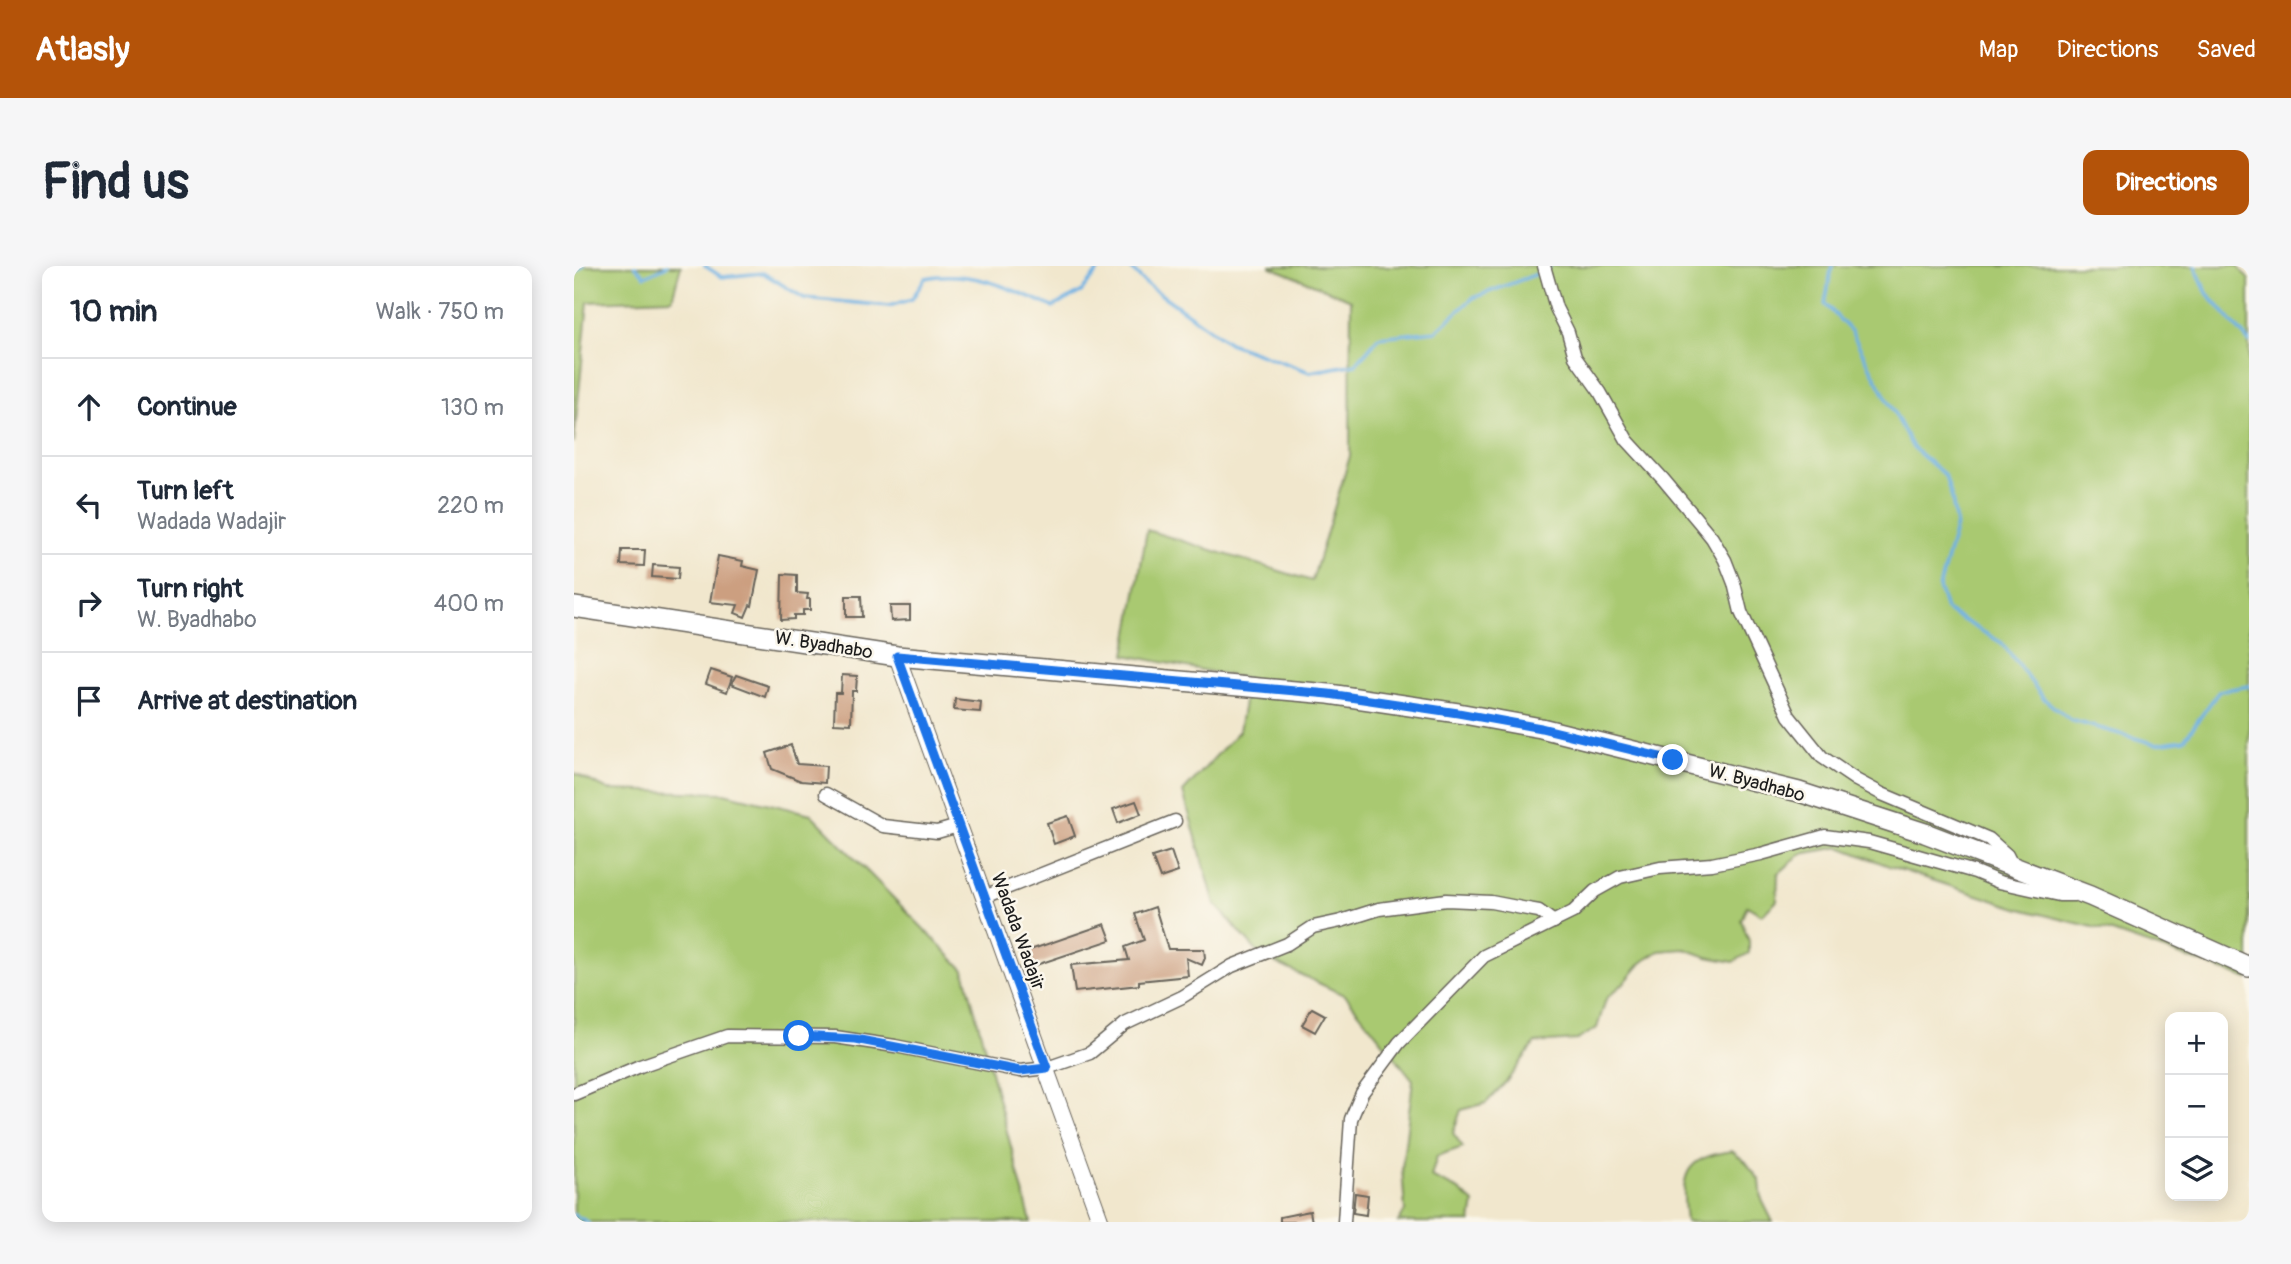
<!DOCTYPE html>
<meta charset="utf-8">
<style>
:root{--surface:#fff;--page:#f6f6f7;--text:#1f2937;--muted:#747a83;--line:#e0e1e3;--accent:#b45309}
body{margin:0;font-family:Pangolin,sans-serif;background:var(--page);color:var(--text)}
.controls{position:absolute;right:21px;bottom:21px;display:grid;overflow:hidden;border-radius:14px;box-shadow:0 4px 18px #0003}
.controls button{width:63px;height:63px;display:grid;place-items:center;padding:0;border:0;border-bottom:2px solid var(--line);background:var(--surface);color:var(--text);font:35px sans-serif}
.stop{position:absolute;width:21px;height:21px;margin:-16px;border:5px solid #1a73e8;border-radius:50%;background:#fff}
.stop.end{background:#1a73e8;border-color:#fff;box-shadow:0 2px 7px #0008}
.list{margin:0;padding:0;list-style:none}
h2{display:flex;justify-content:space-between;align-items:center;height:91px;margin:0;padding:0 28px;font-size:30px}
h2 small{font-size:23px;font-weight:400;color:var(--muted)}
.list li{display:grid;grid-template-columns:46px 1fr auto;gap:21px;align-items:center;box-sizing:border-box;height:98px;padding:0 28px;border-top:2px solid var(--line)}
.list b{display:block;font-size:26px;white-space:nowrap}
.list p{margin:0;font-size:23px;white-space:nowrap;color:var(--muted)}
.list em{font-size:23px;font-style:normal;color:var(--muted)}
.icon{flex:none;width:38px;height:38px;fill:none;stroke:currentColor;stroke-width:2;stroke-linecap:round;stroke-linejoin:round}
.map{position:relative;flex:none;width:1675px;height:956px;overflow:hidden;border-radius:14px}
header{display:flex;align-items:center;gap:42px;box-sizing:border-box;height:98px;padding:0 35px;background:var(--accent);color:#fff}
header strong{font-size:33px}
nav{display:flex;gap:38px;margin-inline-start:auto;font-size:24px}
.intro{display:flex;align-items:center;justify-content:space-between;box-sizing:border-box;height:168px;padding:0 42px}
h1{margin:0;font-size:49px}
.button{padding:18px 32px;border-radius:14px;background:var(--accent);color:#fff;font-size:24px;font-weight:700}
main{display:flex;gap:42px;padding:0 42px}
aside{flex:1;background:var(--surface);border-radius:14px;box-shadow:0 4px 18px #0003}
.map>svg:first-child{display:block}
.green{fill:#a9c971;stroke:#627246;stroke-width:2}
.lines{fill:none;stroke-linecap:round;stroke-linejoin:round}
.stream{stroke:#6eb1e3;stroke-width:3.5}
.building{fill:#cc9f80}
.minor-casing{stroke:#67635a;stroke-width:15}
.tertiary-casing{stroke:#67635a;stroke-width:18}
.primary-casing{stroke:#67635a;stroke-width:22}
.minor{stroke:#fff;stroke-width:12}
.tertiary{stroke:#fff;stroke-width:16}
.primary{stroke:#fff;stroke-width:19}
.route{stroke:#1a73e8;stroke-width:9}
.labels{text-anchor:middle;stroke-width:5;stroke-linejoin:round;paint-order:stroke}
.street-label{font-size:19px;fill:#1c1c1c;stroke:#fbf7ec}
</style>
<header>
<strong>Atlasly</strong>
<nav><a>Map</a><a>Directions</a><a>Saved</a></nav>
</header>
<div class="intro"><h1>Find us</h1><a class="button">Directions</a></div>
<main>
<aside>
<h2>10 min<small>Walk · 750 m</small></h2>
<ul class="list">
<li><svg class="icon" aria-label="ahead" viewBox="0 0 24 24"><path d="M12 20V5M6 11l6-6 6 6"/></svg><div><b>Continue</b></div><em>130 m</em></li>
<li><svg class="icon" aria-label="left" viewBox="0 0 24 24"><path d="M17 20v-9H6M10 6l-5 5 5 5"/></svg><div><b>Turn left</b><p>Wadada Wadajir</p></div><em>220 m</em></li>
<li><svg class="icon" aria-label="right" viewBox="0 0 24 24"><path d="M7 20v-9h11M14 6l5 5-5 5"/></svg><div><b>Turn right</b><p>W. Byadhabo</p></div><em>400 m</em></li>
<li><svg class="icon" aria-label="arrive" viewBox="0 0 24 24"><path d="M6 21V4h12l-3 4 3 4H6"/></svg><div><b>Arrive at destination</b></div></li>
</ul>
</aside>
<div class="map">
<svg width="1675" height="956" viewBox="0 0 1675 956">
<rect width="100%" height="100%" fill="#fbf7ec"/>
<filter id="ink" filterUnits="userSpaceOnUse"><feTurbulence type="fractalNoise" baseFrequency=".0143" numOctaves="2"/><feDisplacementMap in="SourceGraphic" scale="14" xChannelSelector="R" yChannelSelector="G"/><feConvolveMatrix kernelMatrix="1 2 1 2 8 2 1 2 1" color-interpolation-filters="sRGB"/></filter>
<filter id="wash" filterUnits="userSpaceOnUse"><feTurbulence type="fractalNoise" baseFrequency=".00686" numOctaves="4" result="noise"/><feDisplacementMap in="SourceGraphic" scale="28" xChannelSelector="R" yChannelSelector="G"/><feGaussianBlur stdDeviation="1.57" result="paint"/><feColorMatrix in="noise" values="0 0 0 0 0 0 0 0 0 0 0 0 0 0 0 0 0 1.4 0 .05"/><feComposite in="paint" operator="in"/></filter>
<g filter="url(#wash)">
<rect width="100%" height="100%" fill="#f1e7cd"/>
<!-- green -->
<g class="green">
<polygon points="0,0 107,0 98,33 14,36 0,177"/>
<polygon points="695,0 1664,0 1675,14 1675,713 1535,665 1446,643 1315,600 1266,581 1227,588 1204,608 1203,635 1188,649 1173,640 1167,654 1175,675 1175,687 1159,696 1133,691 1111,683 1085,685 1067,697 1051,716 1032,733 1023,762 1003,774 961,777 932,816 912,837 887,844 879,867 889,881 863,890 857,911 885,924 900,937 897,956 824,956 831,945 828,902 839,814 772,730 687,690 641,638 609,526 665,465 674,413 551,389 573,264 738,315 776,190 777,34"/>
<polygon points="0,507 34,524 150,527 237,548 390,704 457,956 0,956"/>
<path d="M1158,885L1172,896L1186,915L1188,934L1199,956H1112C1107,911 1107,892 1158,885Z"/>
</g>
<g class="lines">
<!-- stream -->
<g class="stream">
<polyline points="61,0 71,10 93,0"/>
<path d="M131,0L148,11L189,7L230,32L315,40L338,33L351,12C398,3 437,23 479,41L507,26L528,0"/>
<polyline points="555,0 571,17 655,77 736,106 782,98 805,71 862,65 899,32 971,5 976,0"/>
<polyline points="1258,0 1251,38 1277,65 1339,182 1371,209 1378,232 1382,259 1365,322 1372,344 1428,377 1470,433 1496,454 1582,478 1610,474 1645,425 1675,420"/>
<polyline points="1621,0 1633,27 1675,76"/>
<polyline points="0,7 9,0"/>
<polyline points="0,949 14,956"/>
</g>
</g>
<g id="blocks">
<!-- building -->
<g class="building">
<polygon points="48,284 71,284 70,300 47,299"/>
<polygon points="144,290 169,295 168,300 185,304 178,340 176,339 171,351 161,347 164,339 136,336"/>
<polygon points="79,299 105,301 104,313 78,311"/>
<polygon points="208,308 223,309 223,327 234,328 233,333 236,333 236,344 229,344 229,349 220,349 220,353 207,354"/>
<polygon points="272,330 287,330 288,351 272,351"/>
<polygon points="316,340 336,340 336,354 317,355"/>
<polygon points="137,404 158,411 153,426 132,418"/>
<polygon points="162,409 194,420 191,431 157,418"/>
<polygon points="268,409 283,410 282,425 278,425 277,458 260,457 261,427 267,427"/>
<polygon points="381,433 407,436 406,446 380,444"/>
<polygon points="217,479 223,498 252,500 251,517 227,515 198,503 193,487"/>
<polygon points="562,535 567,548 544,557 539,543"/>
<polygon points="494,550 501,570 480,578 473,557"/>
<polygon points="597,585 604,606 586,612 578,591"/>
<polygon points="581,641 594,683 630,683 631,692 628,699 612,692 614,710 565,715 565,719 501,726 497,699 555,694 551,681 570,674 561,648"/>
<polygon points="531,658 537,674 459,700 453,685"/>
<polygon points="738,742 751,749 741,766 728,759"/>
<polygon points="781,927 794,929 792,949 779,947"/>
<polygon points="736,945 738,956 706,956 706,951"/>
</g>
</g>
</g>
<g filter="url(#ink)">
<use href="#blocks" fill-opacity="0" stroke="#67635a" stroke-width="2"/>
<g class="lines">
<!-- minor casing -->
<g class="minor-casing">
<g id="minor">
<polyline points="970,0 982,42 994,66 1001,91 1026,126 1053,174 1089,213 1125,256 1138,272 1151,294 1160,317 1167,346 1215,450 1248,491 1282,514 1308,528 1415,573 1433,589 1438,599"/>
<polyline points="252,528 309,560 363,566 384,560"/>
<polyline points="410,631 601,555"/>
<polyline points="0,828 66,800 153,770 261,771 321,780 446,805 473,802 516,787 551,758 608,731 658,700 713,678 739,661 767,655 805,643 872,634 917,636 948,642 965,645 980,656"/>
<polyline points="770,956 777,853 788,827 825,777 910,690 999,646 1021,625 1046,611 1086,602 1138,598 1187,588 1251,570 1295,576 1401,606 1425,616 1485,629 1500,629"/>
</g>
</g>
<!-- tertiary casing -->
<g class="tertiary-casing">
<polyline id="tertiary" points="323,390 527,956"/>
</g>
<!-- primary casing -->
<g class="primary-casing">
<polyline id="primary" points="0,341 323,390 755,428 884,447 967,462 1225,526 1351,567 1516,630 1675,701"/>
</g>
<!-- minor -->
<use href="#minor" class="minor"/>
<!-- tertiary -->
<use href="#tertiary" class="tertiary"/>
<!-- primary -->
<use href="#primary" class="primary"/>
</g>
</g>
<g class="lines" filter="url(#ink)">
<!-- route -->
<polyline class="route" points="225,770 281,773 446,805 473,802 323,390 755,428 884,447 967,462 1099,494"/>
</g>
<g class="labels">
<!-- street labels -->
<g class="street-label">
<text transform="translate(250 378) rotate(9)" y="7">W. Byadhabo</text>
<text transform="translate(1183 516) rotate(15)" y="7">W. Byadhabo</text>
<text transform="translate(445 665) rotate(70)" y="7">Wadada Wadajir</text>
</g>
</g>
</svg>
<div class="controls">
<button>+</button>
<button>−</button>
<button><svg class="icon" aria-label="layers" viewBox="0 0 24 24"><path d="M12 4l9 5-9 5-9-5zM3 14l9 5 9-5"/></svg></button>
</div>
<div class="stop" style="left:225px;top:770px"></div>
<div class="stop end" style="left:1099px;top:494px"></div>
</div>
</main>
